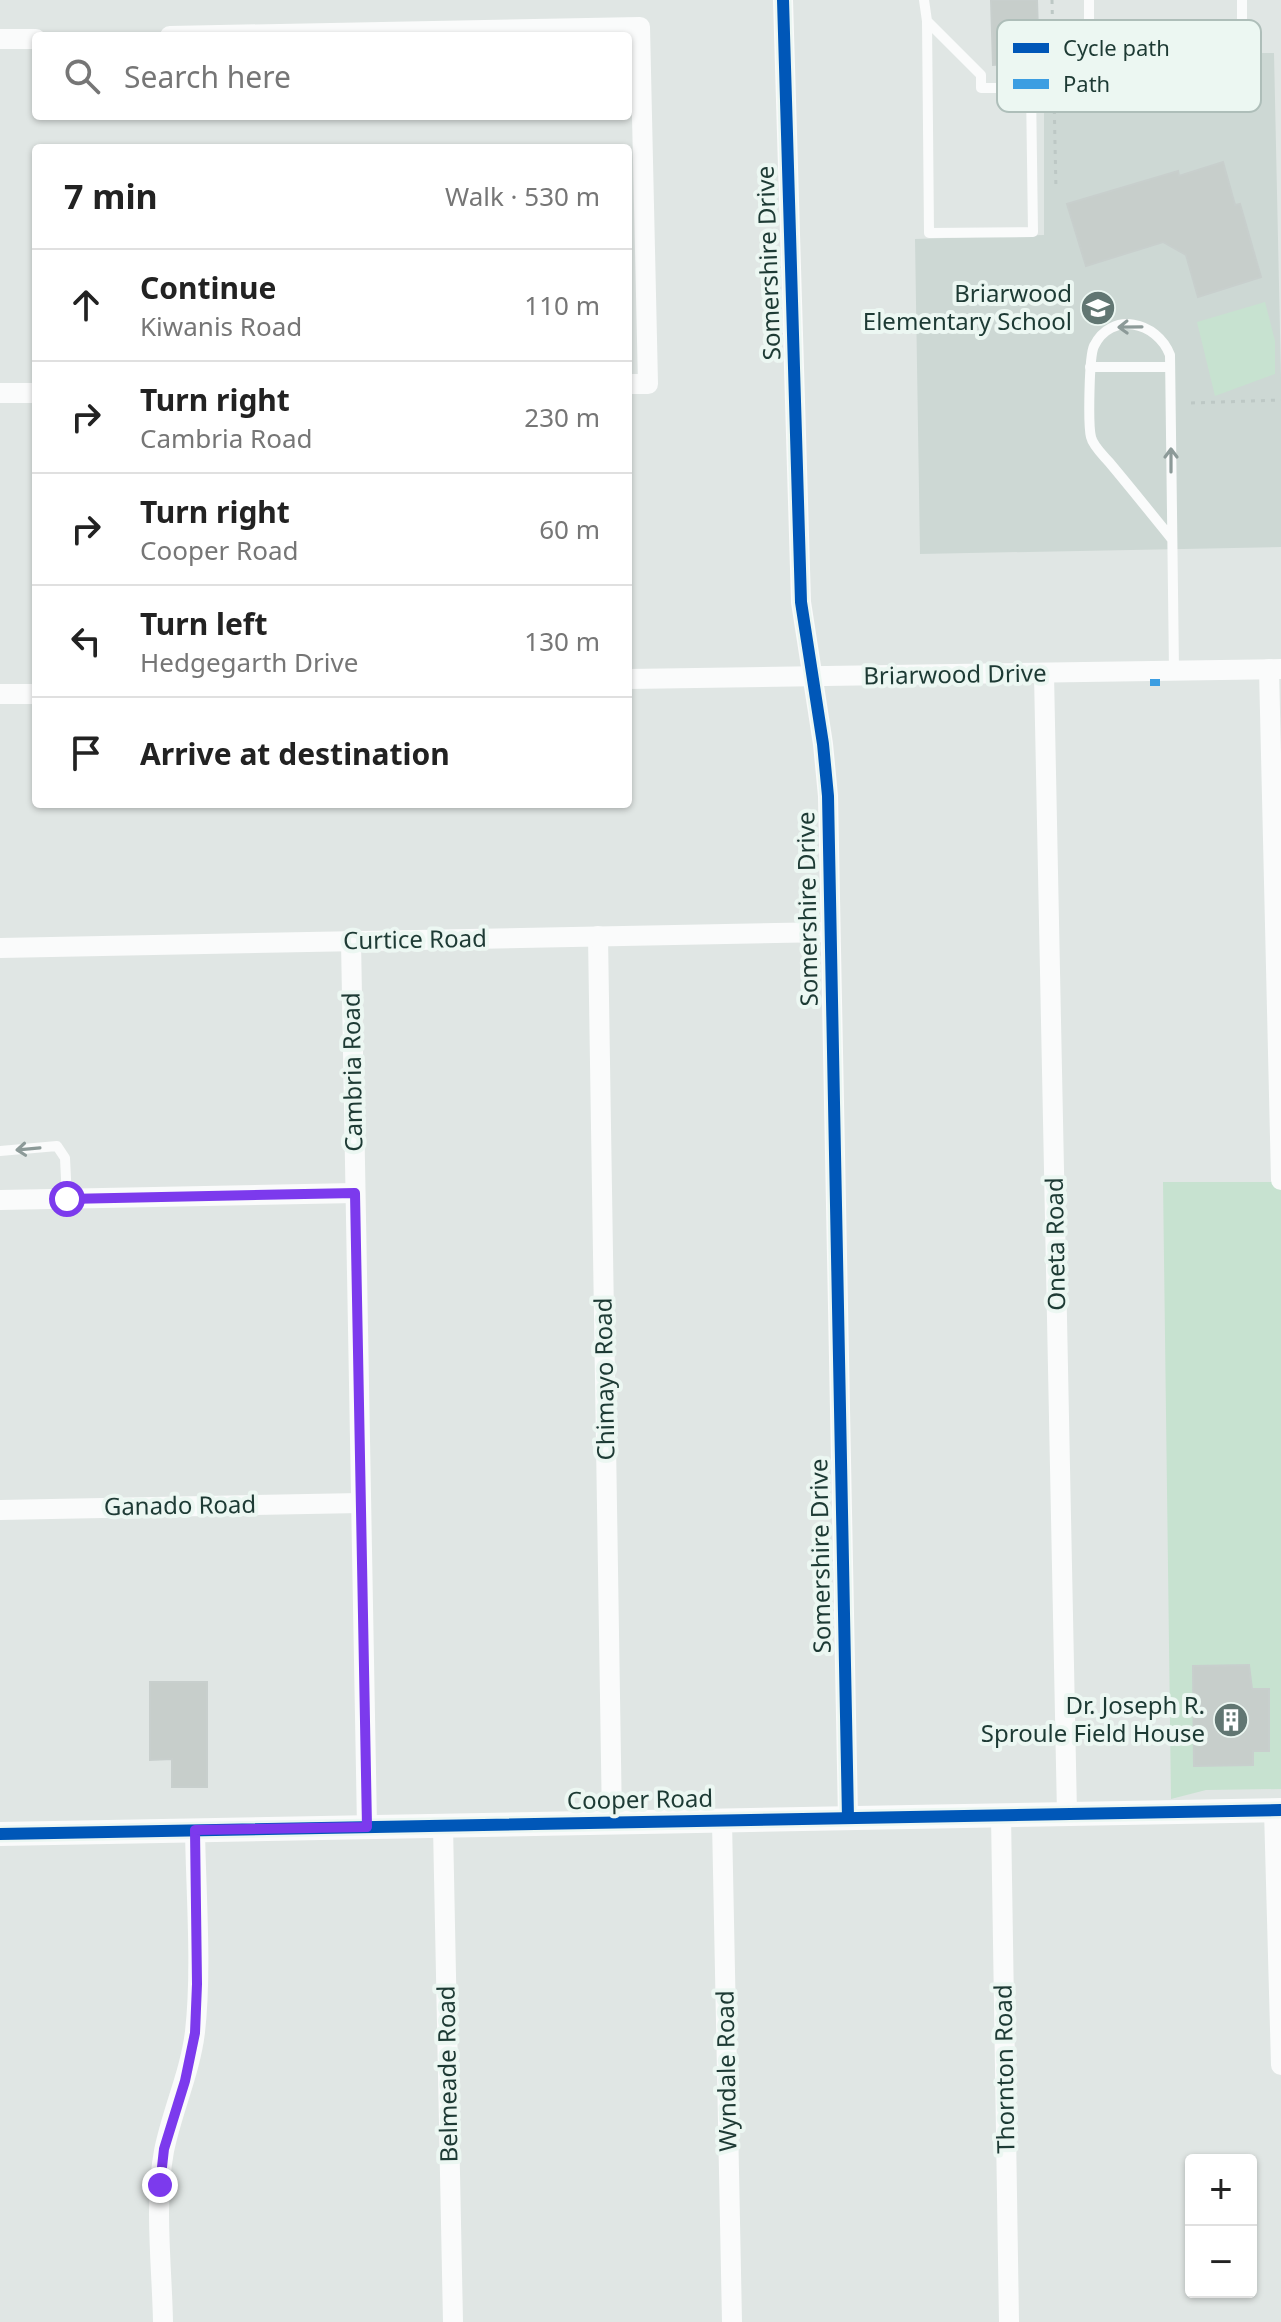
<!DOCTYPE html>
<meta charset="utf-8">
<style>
:root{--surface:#fff;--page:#f6f6f6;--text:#222;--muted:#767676;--line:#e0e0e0}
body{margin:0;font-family:"Noto Sans",sans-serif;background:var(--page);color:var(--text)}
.controls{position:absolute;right:24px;bottom:24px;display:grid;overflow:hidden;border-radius:8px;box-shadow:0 2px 6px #0004}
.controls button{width:72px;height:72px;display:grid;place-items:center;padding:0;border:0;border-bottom:2px solid var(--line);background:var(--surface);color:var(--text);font:40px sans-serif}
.stop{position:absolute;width:24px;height:24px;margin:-18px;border:6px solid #7c3aed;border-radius:50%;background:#fff}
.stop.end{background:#7c3aed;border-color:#fff;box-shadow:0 2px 8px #0008}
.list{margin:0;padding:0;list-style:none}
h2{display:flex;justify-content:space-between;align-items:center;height:104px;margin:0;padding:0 32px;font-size:34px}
h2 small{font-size:26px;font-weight:400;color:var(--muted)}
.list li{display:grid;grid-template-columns:52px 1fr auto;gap:24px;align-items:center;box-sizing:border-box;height:112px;padding:0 32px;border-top:2px solid var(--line)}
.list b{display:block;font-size:30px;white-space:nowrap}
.list p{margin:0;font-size:26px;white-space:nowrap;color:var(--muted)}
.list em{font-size:26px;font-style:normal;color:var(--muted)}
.icon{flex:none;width:44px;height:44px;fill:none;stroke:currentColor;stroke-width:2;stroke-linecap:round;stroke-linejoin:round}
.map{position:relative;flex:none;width:1281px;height:2322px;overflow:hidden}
.search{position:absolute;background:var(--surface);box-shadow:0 2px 6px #0004;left:32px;top:32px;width:600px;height:88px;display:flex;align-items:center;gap:20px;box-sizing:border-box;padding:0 28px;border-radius:8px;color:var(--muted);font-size:30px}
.panel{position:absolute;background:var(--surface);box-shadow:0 2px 6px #0004;left:32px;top:144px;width:600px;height:664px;border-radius:8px}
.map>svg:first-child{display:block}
.built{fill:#cdd8d4}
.green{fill:#c7e2d0}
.building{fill:#c7cecb;stroke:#c8cfcd;stroke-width:2}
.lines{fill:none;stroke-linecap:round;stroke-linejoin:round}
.path{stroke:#bdc8c5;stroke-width:3;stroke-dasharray:4 6;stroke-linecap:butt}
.service{stroke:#fafbfb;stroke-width:10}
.minor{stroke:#fafbfb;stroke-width:20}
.tertiary{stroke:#fafbfb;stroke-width:24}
.quiet{stroke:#3c9ee2;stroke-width:10;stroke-dasharray:20 10;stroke-linecap:butt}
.cycleway-casing{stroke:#ecf7f2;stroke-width:17}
.cycleway{stroke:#0057b8;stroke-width:12}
.oneway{stroke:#8c9a98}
.route{stroke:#7c3aed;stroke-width:10}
.labels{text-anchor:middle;stroke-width:8;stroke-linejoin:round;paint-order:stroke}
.street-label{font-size:24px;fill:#1d3a34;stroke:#ecf7f2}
.poi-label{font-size:24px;fill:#1d3a34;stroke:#ecf7f2;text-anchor:end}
.key{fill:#ecf7f2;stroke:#aebeb9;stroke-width:2}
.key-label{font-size:22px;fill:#1d3a34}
</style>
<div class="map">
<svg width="1281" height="2322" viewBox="0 0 1281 2322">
<rect width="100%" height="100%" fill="#e0e6e4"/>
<!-- built -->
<polygon class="built" points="1274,53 1281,378 1281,547 920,554 915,239 1044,235 1044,54"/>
<!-- green -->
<g class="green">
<polygon points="1265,302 1275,341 1275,374 1215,396 1197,322"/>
<polygon points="1163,1182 1281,1182 1281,1789 1206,1790 1171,1799"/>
</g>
<!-- building -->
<g class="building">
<polygon points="991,0 1037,0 1039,63 1023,64 1024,75 1006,76 1006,64 993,65"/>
<polygon points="1223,162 1235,205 1240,204 1261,277 1198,297 1186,255 1163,242 1086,266 1067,204 1178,171 1179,176"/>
<polygon points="1249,1665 1252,1689 1269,1689 1269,1751 1253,1751 1253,1765 1194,1766 1193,1666"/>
<polygon points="150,1682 207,1682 207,1787 172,1787 172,1759 150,1760"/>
</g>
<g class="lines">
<!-- path -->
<g class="path">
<polyline points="1052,0 1056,190"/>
<polyline points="1191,403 1281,400"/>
</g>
<!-- service -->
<g class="service">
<polyline points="924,0 927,21 981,75 981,88 1031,88 1033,232 929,233 927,21"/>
<polyline points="1089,0 1089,41 1242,39 1242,0"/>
<polyline points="1090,367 1170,367"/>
<path d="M1171,538C1150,512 1130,487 1109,462C1103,455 1093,446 1091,437C1088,425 1089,356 1094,346C1111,311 1157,321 1170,355L1174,670"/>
<polyline points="0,1151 57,1146 65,1158 67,1199"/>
</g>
<!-- minor -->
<g class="minor">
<polyline points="783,0 801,602 823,744 828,796 848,1818"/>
<polyline points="170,36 640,27 648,384 628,384"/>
<polyline points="0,39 36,39"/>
<polyline points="0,393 36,393"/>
<polyline points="1269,669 1281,1180"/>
<polyline points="1044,674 1067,1814"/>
<polyline points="628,679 1281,669"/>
<polyline points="0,694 36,694"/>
<polyline points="598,936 612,1823"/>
<polyline points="351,941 367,1827"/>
<polyline points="0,948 830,932"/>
<polyline points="0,1200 355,1193"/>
<polyline points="0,1510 361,1503"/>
<polyline points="1274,1810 1281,2065"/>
<polyline points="1001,1815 1009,2322"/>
<polyline points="722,1821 732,2322"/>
<polyline points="443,1826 453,2322"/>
<path d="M163,2322C162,2267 154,2205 164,2151C172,2111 190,2073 195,2032C202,1969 196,1895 195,1830"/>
</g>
<!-- tertiary -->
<polyline class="tertiary" points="0,1834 1281,1810"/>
<!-- quiet -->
<polyline class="quiet" points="1155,686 1155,679"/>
<!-- cycleway casing -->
<g class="cycleway-casing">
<g id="cycleway">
<polyline points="783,0 801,602 823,744 828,796 848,1818"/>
<polyline points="0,1834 1281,1810"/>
</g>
</g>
<!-- cycleway -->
<use href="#cycleway" class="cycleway"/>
</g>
<!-- one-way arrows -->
<defs><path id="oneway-shaft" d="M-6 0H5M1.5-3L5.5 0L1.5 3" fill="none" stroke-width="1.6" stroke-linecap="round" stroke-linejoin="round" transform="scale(2)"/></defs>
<g class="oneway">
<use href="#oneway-shaft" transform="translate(1130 327) rotate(179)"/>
<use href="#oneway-shaft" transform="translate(1171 460) rotate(-90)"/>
<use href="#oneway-shaft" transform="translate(28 1149) rotate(175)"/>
</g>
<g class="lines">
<!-- route -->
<polyline class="route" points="67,1199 355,1193 367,1827 195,1830 197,1984 195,2033 185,2081 164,2149 160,2185"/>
</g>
<!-- icons -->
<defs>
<g id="school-disc" transform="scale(1.8)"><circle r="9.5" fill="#617672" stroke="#ecf7f2"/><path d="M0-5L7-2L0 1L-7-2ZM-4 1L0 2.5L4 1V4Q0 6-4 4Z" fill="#fff"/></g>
<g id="building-disc" transform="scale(1.8)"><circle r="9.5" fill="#617672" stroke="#ecf7f2"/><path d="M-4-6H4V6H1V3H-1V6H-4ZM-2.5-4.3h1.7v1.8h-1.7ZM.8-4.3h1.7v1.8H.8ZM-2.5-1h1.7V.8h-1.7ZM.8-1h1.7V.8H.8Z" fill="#fff"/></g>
</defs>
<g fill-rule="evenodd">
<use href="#school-disc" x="1098" y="308"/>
<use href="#building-disc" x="1231" y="1720"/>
</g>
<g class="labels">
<!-- street labels -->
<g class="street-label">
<text transform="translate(769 263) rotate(-92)" y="8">Somershire Drive</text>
<text transform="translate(955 675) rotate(-1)" y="8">Briarwood Drive</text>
<text transform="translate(808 909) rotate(-91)" y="8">Somershire Drive</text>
<text transform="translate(415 940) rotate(-1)" y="8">Curtice Road</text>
<text transform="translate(353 1072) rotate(-91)" y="8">Cambria Road</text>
<text transform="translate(1056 1244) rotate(-91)" y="8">Oneta Road</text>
<text transform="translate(605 1379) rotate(-91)" y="8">Chimayo Road</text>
<text transform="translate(180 1506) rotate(-1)" y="8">Ganado Road</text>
<text transform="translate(821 1556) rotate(-91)" y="8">Somershire Drive</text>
<text transform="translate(640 1800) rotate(-1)" y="8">Cooper Road</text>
<text transform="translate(1005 2069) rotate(-91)" y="8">Thornton Road</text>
<text transform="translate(727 2071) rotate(-91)" y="8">Wyndale Road</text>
<text transform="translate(448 2074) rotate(-91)" y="8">Belmeade Road</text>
</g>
<!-- poi labels -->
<g class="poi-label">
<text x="1072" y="302">Briarwood<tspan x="1072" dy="28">Elementary School</tspan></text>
<text x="1205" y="1714">Dr. Joseph R.<tspan x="1205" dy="28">Sproule Field House</tspan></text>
</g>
</g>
<!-- legend -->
<rect x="997" y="20" width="264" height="92" rx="12" class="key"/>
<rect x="1013" y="43" width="36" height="10" fill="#0057b8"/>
<rect x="1013" y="79" width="36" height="10" fill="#3c9ee2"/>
<g class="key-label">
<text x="1063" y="56">Cycle path</text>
<text x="1063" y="92">Path</text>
</g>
</svg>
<div class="controls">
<button>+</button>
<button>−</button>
</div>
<div class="stop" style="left:67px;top:1199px"></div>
<div class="stop end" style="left:160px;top:2185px"></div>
<div class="search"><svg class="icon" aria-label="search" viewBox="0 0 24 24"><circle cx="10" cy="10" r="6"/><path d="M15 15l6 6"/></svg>Search here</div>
<section class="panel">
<h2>7 min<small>Walk · 530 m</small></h2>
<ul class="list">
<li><svg class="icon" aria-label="ahead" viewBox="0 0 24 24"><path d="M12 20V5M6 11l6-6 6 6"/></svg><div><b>Continue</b><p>Kiwanis Road</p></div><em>110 m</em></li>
<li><svg class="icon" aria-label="right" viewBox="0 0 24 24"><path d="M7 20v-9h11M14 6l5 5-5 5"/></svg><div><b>Turn right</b><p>Cambria Road</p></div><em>230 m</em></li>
<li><svg class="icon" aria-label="right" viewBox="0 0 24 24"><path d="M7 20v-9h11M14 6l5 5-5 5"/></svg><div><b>Turn right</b><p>Cooper Road</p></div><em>60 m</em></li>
<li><svg class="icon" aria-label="left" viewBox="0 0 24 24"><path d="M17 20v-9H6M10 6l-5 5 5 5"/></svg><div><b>Turn left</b><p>Hedgegarth Drive</p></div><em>130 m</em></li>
<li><svg class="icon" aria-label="arrive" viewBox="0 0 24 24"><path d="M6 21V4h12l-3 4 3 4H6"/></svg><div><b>Arrive at destination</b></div></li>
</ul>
</section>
</div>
